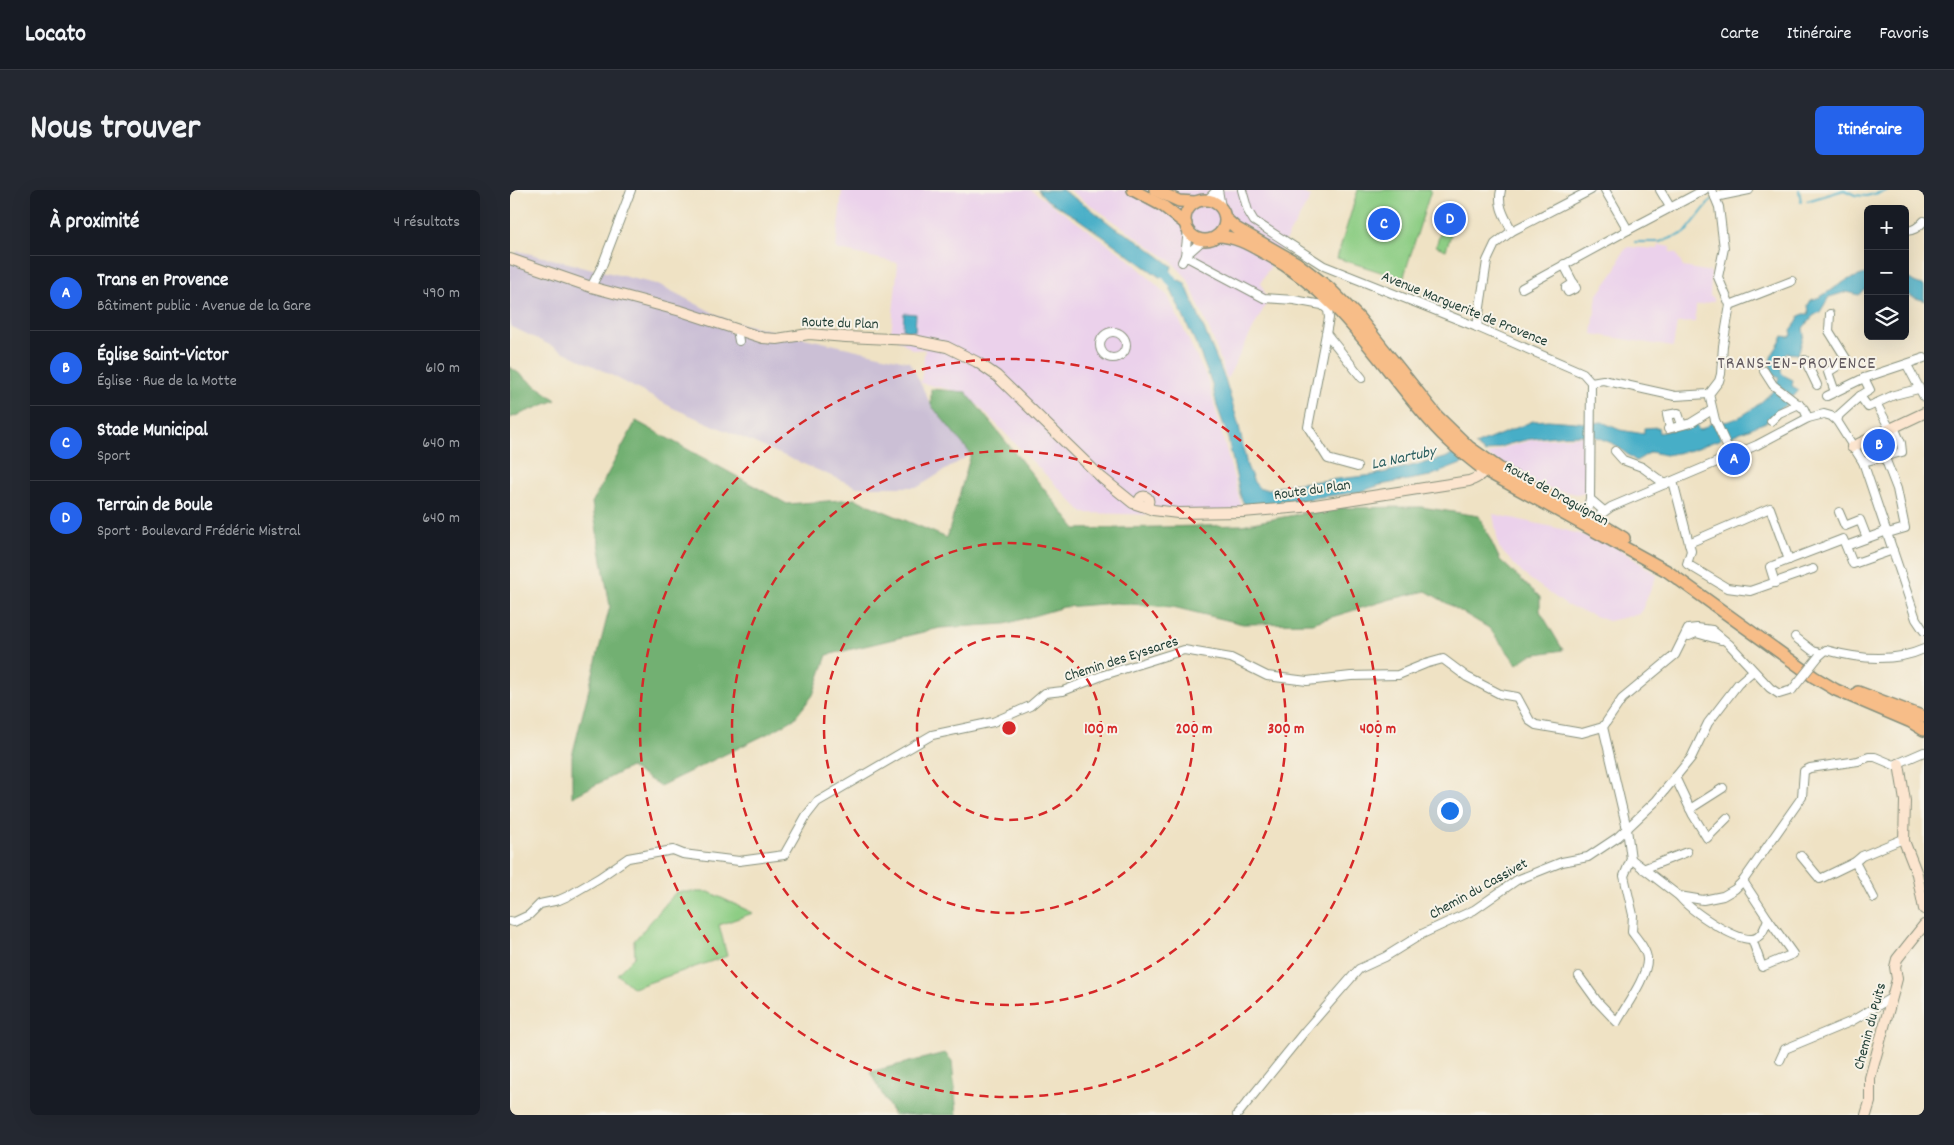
<!DOCTYPE html>
<html lang="fr">
<meta charset="utf-8">
<style>
:root{--surface:#171b24;--page:#242831;--text:#f1f3f6;--muted:#9ea1a6;--line:#363941;--accent:#2563eb}
body{margin:0;font-family:Dekko,sans-serif;background:var(--page);color:var(--text)}
.controls{position:absolute;right:15px;top:15px;display:grid;overflow:hidden;border-radius:8px;box-shadow:0 5px 20px #0002}
.controls button{width:45px;height:45px;display:grid;place-items:center;padding:0;border:0;border-bottom:1px solid var(--line);background:var(--surface);color:var(--text);font:25px sans-serif}
.you{position:absolute;left:939px;top:620px;width:18px;height:18px;margin:-12px;border:4px solid #fff;border-radius:50%;background:#1a73e8;box-shadow:0 0 0 8px #1a73e833}
.badge{display:grid;place-items:center;width:32px;height:32px;border-radius:50%;background:var(--accent);color:#fff;font-size:16px;font-weight:700}
.pin{position:absolute;translate:-50% -50%;border:2px solid #fff;box-shadow:0 1px 5px #0006}
.list{margin:0;padding:0;list-style:none}
h2{display:flex;justify-content:space-between;align-items:center;height:65px;margin:0;padding:0 20px;font-size:21px}
h2 small{font-size:16px;font-weight:400;color:var(--muted)}
.list li{display:grid;grid-template-columns:32px 1fr auto;gap:15px;align-items:center;box-sizing:border-box;height:75px;padding:0 20px;border-top:1px solid var(--line)}
.list b{display:block;font-size:19px;white-space:nowrap}
.list p{margin:0;font-size:16px;white-space:nowrap;color:var(--muted)}
.list em{font-size:16px;font-style:normal;color:var(--muted)}
.icon{flex:none;width:28px;height:28px;fill:none;stroke:currentColor;stroke-width:2;stroke-linecap:round;stroke-linejoin:round}
.map{position:relative;flex:none;width:1414px;height:925px;overflow:hidden;border-radius:8px}
header{display:flex;align-items:center;gap:30px;box-sizing:border-box;height:70px;padding:0 25px;background:var(--surface);border-bottom:1px solid var(--line)}
header strong{font-size:24px}
nav{display:flex;gap:28px;margin-inline-start:auto;font-size:18px}
.intro{display:flex;align-items:center;justify-content:space-between;box-sizing:border-box;height:120px;padding:0 30px}
h1{margin:0;font-size:35px}
.button{padding:12px 22px;border-radius:8px;background:var(--accent);color:#fff;font-size:18px;font-weight:700}
main{display:flex;gap:30px;padding:0 30px}
aside{flex:1;background:var(--surface);border-radius:8px;box-shadow:0 5px 20px #0002}
.map>svg:first-child{display:block}
.built{fill:#ebd1eb}
.industrial{fill:#cbbfd5}
.green{fill:#8dcd84;stroke:#56855c}
.forest{fill:#72b072;stroke:#487653}
.water{fill:#47aec7;stroke:#33767e}
.lines{fill:none;stroke-linecap:round;stroke-linejoin:round}
.stream{stroke:#47aec7;stroke-width:2}
.river{stroke:#47aec7;stroke-width:11}
.street-casing{stroke:#87907c;stroke-width:10}
.secondary-casing{stroke:#87907c;stroke-width:12}
.primary-casing{stroke:#87907c;stroke-width:14}
.street{stroke:#fff;stroke-width:8}
.secondary{stroke:#fce5cf;stroke-width:10}
.primary{stroke:#f7bd88;stroke-width:11}
.street-bridge-casing{stroke:#87907c;stroke-width:10;stroke-linecap:butt}
.street-bridge{stroke:#fff;stroke-width:8}
.ring{fill:none;stroke:#d62828;stroke-width:2.5;stroke-dasharray:9 6}
.labels{text-anchor:middle;stroke-width:4;stroke-linejoin:round;paint-order:stroke}
.street-label{font-size:15px;fill:#1f3d34;stroke:#f7f3e8}
.water-label{font-size:16px;font-style:italic;fill:#2b5f60;stroke:#f7f3e8}
.quarter-label{font-size:18px;letter-spacing:1px;fill:#635b60;stroke:#f7f3e8}
.centre{fill:#d62828;stroke:#f7f3e8;stroke-width:2.5}
.ring-label{font-size:15px;text-anchor:middle;font-weight:bold;fill:#d62828;stroke:#f7f3e8;stroke-width:4;stroke-linejoin:round;paint-order:stroke}
</style>
<header>
<strong>Locato</strong>
<nav><a>Carte</a><a>Itinéraire</a><a>Favoris</a></nav>
</header>
<div class="intro"><h1>Nous trouver</h1><a class="button">Itinéraire</a></div>
<main>
<aside>
<h2>À proximité<small>4 résultats</small></h2>
<ul class="list">
<li><span class="badge">A</span><div><b>Trans en Provence</b><p>Bâtiment public · Avenue de la Gare</p></div><em>490 m</em></li>
<li><span class="badge">B</span><div><b>Église Saint-Victor</b><p>Église · Rue de la Motte</p></div><em>610 m</em></li>
<li><span class="badge">C</span><div><b>Stade Municipal</b><p>Sport</p></div><em>640 m</em></li>
<li><span class="badge">D</span><div><b>Terrain de Boule</b><p>Sport · Boulevard Frédéric Mistral</p></div><em>640 m</em></li>
</ul>
</aside>
<div class="map">
<svg width="1414" height="925" viewBox="0 0 1414 925">
<rect width="100%" height="100%" fill="#f7f3e8"/>
<filter id="ink" filterUnits="userSpaceOnUse"><feTurbulence type="fractalNoise" baseFrequency=".02" numOctaves="2"/><feDisplacementMap in="SourceGraphic" scale="10" xChannelSelector="R" yChannelSelector="G"/><feConvolveMatrix kernelMatrix="1 2 1 2 8 2 1 2 1" color-interpolation-filters="sRGB"/></filter>
<filter id="wash" filterUnits="userSpaceOnUse"><feTurbulence type="fractalNoise" baseFrequency=".0096" numOctaves="4" result="noise"/><feDisplacementMap in="SourceGraphic" scale="20" xChannelSelector="R" yChannelSelector="G"/><feGaussianBlur stdDeviation="1.12" result="paint"/><feColorMatrix in="noise" values="0 0 0 0 0 0 0 0 0 0 0 0 0 0 0 0 0 1.4 0 .05"/><feComposite in="paint" operator="in"/></filter>
<g filter="url(#wash)">
<rect width="100%" height="100%" fill="#efe2c4"/>
<!-- built -->
<g class="built">
<polygon points="332,0 521,0 619,69 658,106 698,191 732,319 653,325 573,323 456,203 411,193 415,159 403,160 381,144 388,73 326,59"/>
<polygon points="559,0 787,0 801,7 751,92 757,112 717,189 703,149 677,88 661,71"/>
<polygon points="1149,55 1161,57 1160,62 1166,63 1173,77 1201,82 1200,106 1204,108 1204,111 1186,116 1185,132 1167,133 1163,157 1082,144 1087,106 1105,81 1113,61 1119,57 1148,59"/>
<polygon points="1078,246 1076,302 1067,304 1030,297 1007,285 977,265 996,257 1022,250"/>
<polygon points="983,324 1047,338 1099,352 1147,385 1130,424 1098,431 1056,415 1013,384 989,358"/>
</g>
<!-- industrial -->
<polygon class="industrial" points="8,61 150,95 219,131 400,172 421,215 461,264 408,297 347,297 163,218 92,180 0,136 0,71"/>
<!-- green -->
<g class="green">
<polygon points="848,0 921,0 893,89 827,68"/>
<polygon points="933,35 943,38 936,60 926,56"/>
<polygon points="166,702 199,702 243,723 209,735 217,766 123,798 107,784 125,766 124,751"/>
</g>
<!-- forest -->
<g class="forest">
<polygon points="0,177 46,210 0,228"/>
<polygon points="421,199 456,202 566,339 732,335 821,318 911,317 969,326 990,370 1030,407 1030,421 1053,460 1020,465 1007,474 979,438 916,401 881,409 802,433 733,434 663,417 605,413 554,417 495,434 430,438 317,465 303,505 284,529 263,541 150,596 120,577 62,607 62,566 100,416 82,313 126,231 277,314 345,309 437,348 461,264 421,215"/>
<polygon points="435,863 442,871 447,925 384,925 360,882"/>
</g>
<!-- water -->
<g class="water">
<polygon points="528,0 552,0 577,16 605,38 626,49 662,76 661,80 651,88 567,28 537,10"/>
<path d="M1358,83L1356,99L1349,105L1336,102L1319,107L1310,122L1303,126L1293,138L1294,145L1288,164L1277,163L1271,169V182L1275,186L1283,190L1282,196L1289,200L1283,207L1266,194L1269,188L1263,185C1255,166 1265,164 1273,146L1279,147L1282,145L1281,140L1287,132L1289,126L1294,124H1299L1298,115L1301,110L1310,107L1337,90Z"/>
<polygon points="1395,86 1404,92 1414,96 1414,111 1395,104"/>
<polygon points="669,90 675,93 715,189 729,236 737,276 744,292 750,299 760,299 782,294 864,285 935,268 945,263 956,272 920,286 870,295 850,302 803,308 785,314 742,316 735,315 731,308 717,244 707,216 702,194 688,158 660,98"/>
<polygon points="394,123 406,124 405,141 396,141 393,139"/>
<path d="M1265,199L1282,211L1269,219L1261,230L1216,248L1210,232C1229,233 1252,212 1265,199Z"/>
<path d="M1038,230L1078,233L1077,245C1041,245 1008,248 975,263L965,255L1023,231Z"/>
<polygon points="1092,232 1110,240 1134,244 1134,238 1148,237 1149,243 1186,234 1189,241 1203,232 1211,249 1179,261 1155,265 1141,262 1126,271 1104,254 1084,246 1084,233"/>
</g>
<g class="lines">
<!-- stream -->
<g class="stream">
<polyline points="1289,0 1291,12"/>
<polyline points="1297,11 1334,0 1345,5 1356,6 1380,0"/>
<polyline points="1125,52 1150,52 1175,43 1202,9"/>
</g>
<!-- river -->
<polyline class="river" points="645,74 656,83 672,105"/>
</g>
</g>
<g filter="url(#ink)">
<g class="lines">
<!-- street casing -->
<g class="street-casing">
<g id="street">
<polyline points="708,0 711,17"/>
<polyline points="732,0 738,21 744,31 814,76 967,137 1073,183 1081,192 1080,309 1076,325"/>
<path d="M991,0C987,16 995,27 1002,41"/>
<polyline points="1095,0 1118,40 1194,0"/>
<polyline points="1150,0 1160,17"/>
<polyline points="1205,7 1239,0"/>
<polyline points="697,10 707,0"/>
<path d="M1396,41C1404,41 1409,37 1414,31"/>
<polyline points="675,66 754,108 784,110 812,115 818,120 819,128 798,237 818,269 847,277"/>
<polyline points="675,66 693,50"/>
<polyline points="672,72 675,66 678,40"/>
<polyline points="1054,74 1055,77 1066,98 1058,102 1056,98 1064,93"/>
<polyline points="81,97 92,76 121,0"/>
<polyline points="1012,98 1118,40"/>
<polyline points="1220,115 1282,91"/>
<polyline points="1320,124 1319,141 1337,170 1318,182 1325,202"/>
<polyline points="967,137 977,71 985,54 1002,41 1081,0"/>
<polyline points="227,140 229,151"/>
<circle cx="603" cy="155" r="13"/>
<polyline points="816,143 852,188"/>
<polyline points="1295,170 1307,195"/>
<polyline points="1397,175 1414,207"/>
<polyline points="1254,181 1263,195 1294,219 1298,228"/>
<polyline points="1081,192 1093,190 1165,206 1199,204"/>
<polyline points="1199,204 1209,191 1211,184 1213,156 1220,115 1208,87 1214,58 1209,17 1202,0"/>
<polyline points="1199,204 1205,230 1221,265"/>
<polyline points="1317,206 1354,188 1414,168"/>
<polyline points="1350,206 1360,200 1354,188"/>
<polyline points="1366,213 1380,239"/>
<polyline points="1261,231 1269,223 1289,214"/>
<polyline points="1327,231 1329,225 1350,206 1358,217 1384,205 1408,199"/>
<polyline points="1160,238 1157,225 1168,223 1172,235"/>
<polyline points="1158,239 1181,233 1202,220"/>
<polyline points="1105,261 1113,270 1132,277 1155,294"/>
<polyline points="1375,268 1387,299 1395,338 1378,343"/>
<polyline points="1353,272 1392,262 1391,253 1384,237"/>
<polyline points="1163,291 1181,361 1177,374 1217,398 1240,401 1303,379"/>
<polyline points="1080,309 1094,321"/>
<polyline points="1329,322 1335,336 1350,330 1357,348"/>
<polyline points="1085,335 1090,325 1101,317 1247,255 1298,228 1314,224 1321,226 1327,231 1353,272 1406,429 1414,441"/>
<polyline points="1179,353 1260,318 1279,370"/>
<polyline points="1336,356 1377,341"/>
<polyline points="1265,393 1260,377 1333,349 1343,374 1383,360"/>
<polyline points="1179,446 1186,443 1211,450"/>
<polyline points="1285,447 1303,461 1310,463"/>
<path d="M1309,466L1316,460C1348,469 1383,473 1414,459"/>
<polyline points="1282,500 1269,504 1260,498 1219,454 1202,440 1187,438 1178,439 1165,465 1112,509 1093,537 1117,639 1121,669 1169,706 1193,710 1213,706 1225,699 1233,691 1292,607 1294,581 1300,578 1348,571 1359,567 1365,567 1384,575 1414,562"/>
<polyline points="1165,587 1183,625 1197,648 1217,628"/>
<polyline points="1180,619 1213,598"/>
<polyline points="1291,666 1310,689 1345,672"/>
<polyline points="1133,679 1177,662"/>
<path d="M1169,706C1180,720 1223,750 1242,749C1252,748 1255,737 1258,729L1233,691"/>
<polyline points="1364,708 1345,672 1352,666 1393,649"/>
<polyline points="0,731 4,732 19,725 30,714 49,710 58,706 89,688 118,668 163,660 173,664 229,671 274,665 296,626 307,612 422,545 483,532 520,516 535,503 553,501 594,485 674,460 721,468 757,486 797,491 841,486 888,485 915,474 933,469 957,487 990,504 1007,507 1020,531 1026,535 1072,543 1093,537"/>
<polyline points="1242,749 1252,777 1283,764 1258,729"/>
<path d="M1069,786L1087,811L1107,832C1115,817 1138,786 1137,769C1137,760 1127,749 1122,742L1123,725L1114,686L1121,669"/>
<polyline points="1270,870 1275,859 1340,832 1381,808"/>
<polyline points="727,925 795,841 849,779 875,767 912,744 964,720 1007,690 1052,672 1078,667 1108,647 1146,611 1181,568 1198,533 1228,494 1243,481"/>
</g>
</g>
<!-- secondary casing -->
<g class="secondary-casing">
<g id="secondary">
<polyline points="0,69 81,97 171,121 253,148 267,149 299,144 336,147 403,150 437,157 467,172 487,186 592,288 623,313 632,316"/>
<polyline points="1342,257 1414,223"/>
<circle cx="634" cy="311" r="4.5"/>
<path d="M633,316L643,320L668,323L733,322L792,317L959,291C969,288 975,283 975,272"/>
<polyline points="1389,574 1395,611 1394,651 1407,684 1414,719"/>
<polyline points="1356,925 1360,912 1360,888 1387,789 1385,777 1387,769 1414,735"/>
</g>
</g>
<!-- primary casing -->
<g class="primary-casing">
<g id="primary">
<polyline points="623,0 653,16 676,34"/>
<polyline points="645,0 669,11 685,12"/>
<circle cx="695" cy="30" r="20"/>
<polyline points="716,29 726,38 787,73 818,97 849,128 927,226 959,257 996,283 1076,325 1114,348"/>
<path d="M707,46C725,46 740,55 756,64C830,104 867,171 920,231C936,250 955,265 974,280L1157,381L1304,487L1326,500L1401,532L1414,540"/>
<polyline points="1348,502 1414,527"/>
</g>
</g>
<!-- street -->
<use href="#street" class="street"/>
<!-- secondary -->
<use href="#secondary" class="secondary"/>
<!-- primary -->
<use href="#primary" class="primary"/>
<!-- street-bridge casing -->
<g class="street-bridge-casing">
<polyline id="street-bridge" points="1282,500 1309,466"/>
</g>
<!-- street-bridge -->
<use href="#street-bridge" class="street-bridge"/>
</g>
</g>
<!-- distance rings -->
<g class="ring">
<circle cx="499" cy="538" r="92"/>
<circle cx="499" cy="538" r="185"/>
<circle cx="499" cy="538" r="277"/>
<circle cx="499" cy="538" r="369"/>
</g>
<g class="labels">
<!-- street labels -->
<g class="street-label">
<text transform="translate(955 118) rotate(22)" y="5">Avenue Marguerite de Provence</text>
<text transform="translate(330 132) rotate(2)" y="5">Route du Plan</text>
<text transform="translate(802 299) rotate(-8)" y="5">Route du Plan</text>
<text transform="translate(1047 303) rotate(29)" y="5">Route de Draguignan</text>
<text transform="translate(611 468) rotate(-18)" y="5">Chemin des Eyssares</text>
<text transform="translate(968 698) rotate(-29)" y="5">Chemin du Cassivet</text>
<text transform="translate(1359 836) rotate(-75)" y="5">Chemin du Puits</text>
</g>
<!-- water labels -->
<g class="water-label">
<text transform="translate(893 266) rotate(-12)" y="6">La Nartuby</text>
</g>
<!-- quarter labels -->
<g class="quarter-label">
<text x="1287" y="178">TRANS-EN-PROVENCE</text>
</g>
</g>
<circle cx="499" cy="538" r="8" class="centre"/>
<g class="ring-label">
<text x="591" y="543">100 m</text>
<text x="684" y="543">200 m</text>
<text x="776" y="543">300 m</text>
<text x="868" y="543">400 m</text>
</g>
</svg>
<div class="controls">
<button>+</button>
<button>−</button>
<button><svg class="icon" aria-label="layers" viewBox="0 0 24 24"><path d="M12 4l9 5-9 5-9-5zM3 14l9 5 9-5"/></svg></button>
</div>
<div class="you"></div>
<div class="pin badge" style="left:1224px;top:269px">A</div>
<div class="pin badge" style="left:1369px;top:255px">B</div>
<div class="pin badge" style="left:874px;top:34px">C</div>
<div class="pin badge" style="left:940px;top:29px">D</div>
</div>
</main>
